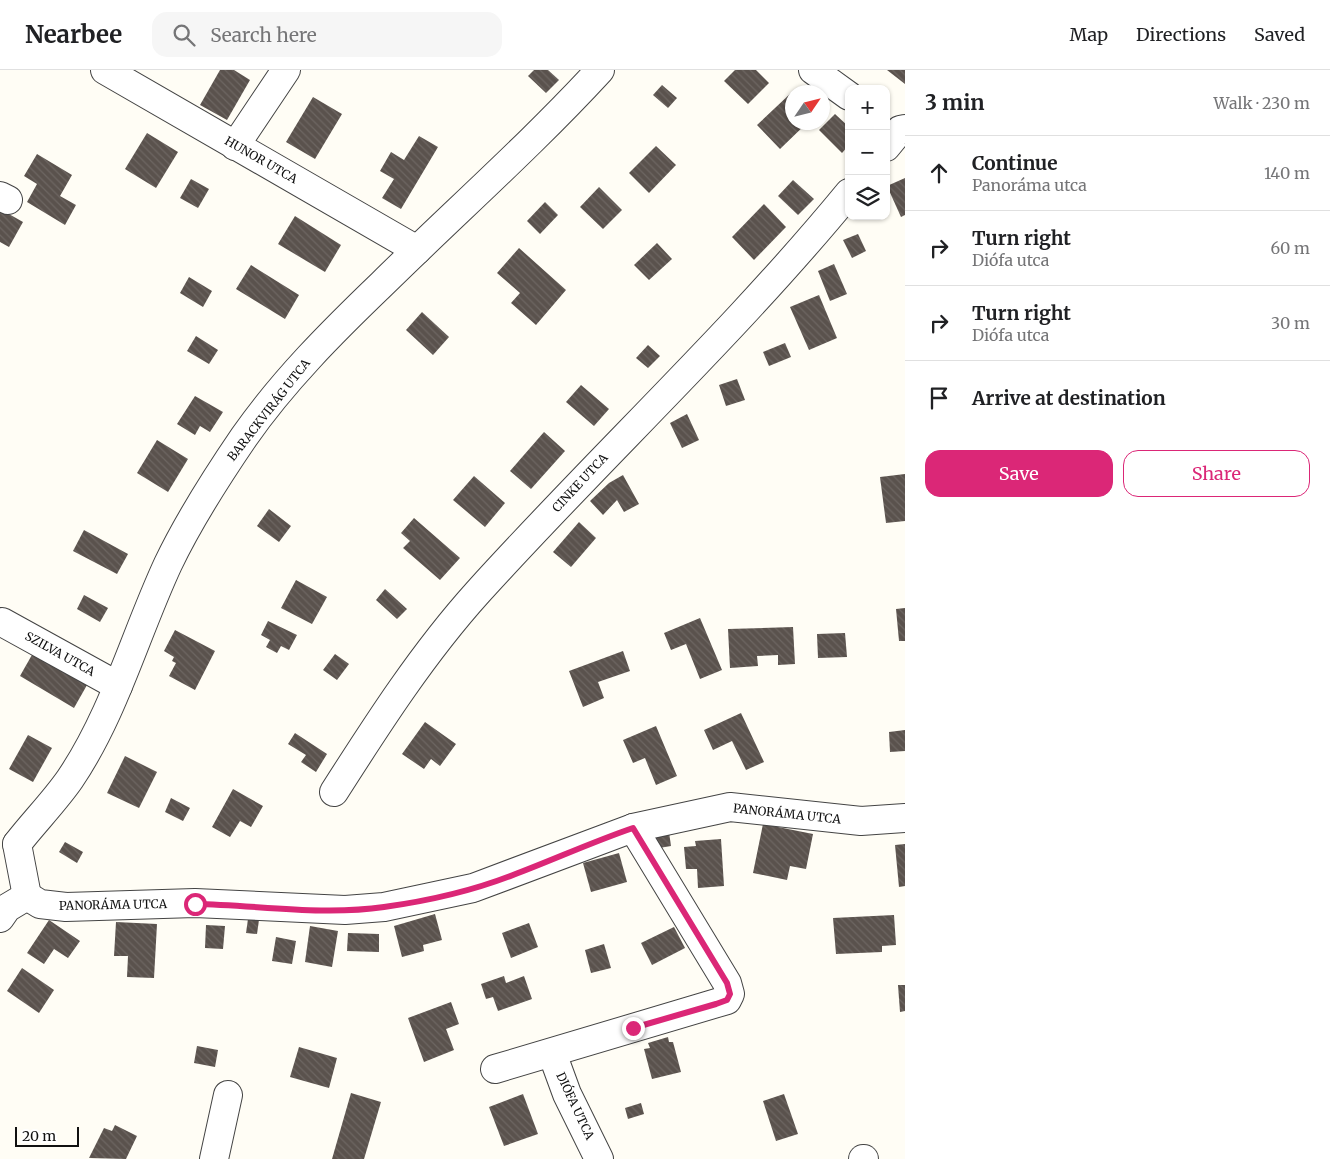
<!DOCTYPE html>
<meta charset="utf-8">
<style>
:root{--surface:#fff;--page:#f6f6f6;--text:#202124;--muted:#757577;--line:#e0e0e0;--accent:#db2777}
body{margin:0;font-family:Merriweather,serif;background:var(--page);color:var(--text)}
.controls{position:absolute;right:15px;top:15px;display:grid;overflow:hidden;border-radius:10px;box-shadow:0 1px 4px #0004}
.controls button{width:45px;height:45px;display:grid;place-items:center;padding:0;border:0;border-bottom:1px solid var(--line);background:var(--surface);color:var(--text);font:25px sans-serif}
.compass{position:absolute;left:785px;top:15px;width:45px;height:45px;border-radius:50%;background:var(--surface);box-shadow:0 1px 4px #0004;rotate:55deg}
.scale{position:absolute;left:15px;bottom:12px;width:64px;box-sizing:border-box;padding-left:5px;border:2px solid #111;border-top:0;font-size:14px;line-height:18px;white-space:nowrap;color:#111;-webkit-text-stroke:4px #fff;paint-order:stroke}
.stop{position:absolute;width:15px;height:15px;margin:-11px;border:4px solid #db2777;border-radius:50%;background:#fff}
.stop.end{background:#db2777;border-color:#fff;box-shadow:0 1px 5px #0008}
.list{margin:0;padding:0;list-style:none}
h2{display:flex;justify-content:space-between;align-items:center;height:65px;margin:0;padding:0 20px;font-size:21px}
h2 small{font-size:16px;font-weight:400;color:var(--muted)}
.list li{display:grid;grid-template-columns:32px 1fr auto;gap:15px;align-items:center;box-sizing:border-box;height:75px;padding:0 20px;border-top:1px solid var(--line)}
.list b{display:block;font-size:19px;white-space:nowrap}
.list p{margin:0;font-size:16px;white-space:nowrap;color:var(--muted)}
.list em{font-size:16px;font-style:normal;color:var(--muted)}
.actions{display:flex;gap:10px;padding:15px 20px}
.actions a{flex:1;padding:11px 0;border:1px solid var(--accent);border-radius:15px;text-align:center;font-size:18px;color:var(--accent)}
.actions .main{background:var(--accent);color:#fff}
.icon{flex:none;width:28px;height:28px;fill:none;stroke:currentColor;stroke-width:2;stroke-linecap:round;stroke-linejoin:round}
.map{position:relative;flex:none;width:905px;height:1089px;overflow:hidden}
header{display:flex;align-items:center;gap:30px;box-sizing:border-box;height:70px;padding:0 25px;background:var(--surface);border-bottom:1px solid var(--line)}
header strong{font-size:24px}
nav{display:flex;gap:28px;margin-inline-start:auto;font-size:18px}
.search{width:350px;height:45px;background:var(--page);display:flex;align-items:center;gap:12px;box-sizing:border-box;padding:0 18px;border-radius:15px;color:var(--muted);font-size:19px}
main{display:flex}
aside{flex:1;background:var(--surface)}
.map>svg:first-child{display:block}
.building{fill:url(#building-back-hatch)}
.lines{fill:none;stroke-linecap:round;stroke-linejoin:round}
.minor-casing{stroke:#444;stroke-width:30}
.minor{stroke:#fff;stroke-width:28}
.route{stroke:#db2777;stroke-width:6}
.labels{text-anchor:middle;stroke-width:5;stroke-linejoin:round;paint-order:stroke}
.street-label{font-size:12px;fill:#111;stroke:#fff}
</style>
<header>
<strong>Nearbee</strong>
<div class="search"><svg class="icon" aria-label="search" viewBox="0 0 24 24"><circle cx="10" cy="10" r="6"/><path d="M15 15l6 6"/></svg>Search here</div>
<nav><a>Map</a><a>Directions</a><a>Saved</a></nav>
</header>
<main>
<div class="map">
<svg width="905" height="1089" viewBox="0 0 905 1089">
<defs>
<pattern id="building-back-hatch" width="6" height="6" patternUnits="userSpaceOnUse" patternTransform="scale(1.25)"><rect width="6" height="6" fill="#5a524d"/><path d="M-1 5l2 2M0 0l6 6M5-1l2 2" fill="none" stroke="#6d6662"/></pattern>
</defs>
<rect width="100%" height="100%" fill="#fffdf5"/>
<!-- building -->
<g class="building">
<polygon points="220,0 234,0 250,10 227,50 200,35"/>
<polygon points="534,0 548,0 559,10 546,23 528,6"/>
<polygon points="735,0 756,0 769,13 748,34 724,11"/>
<polygon points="887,0 905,0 905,14"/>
<polygon points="662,15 677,28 668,38 653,25"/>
<polygon points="792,22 792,52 808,52 780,79 757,55"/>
<polygon points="313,27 342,44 315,89 286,72"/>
<polygon points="835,44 849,57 849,75 842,83 819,60"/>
<polygon points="147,63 178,82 156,118 125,99"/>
<polygon points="419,66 438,77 401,139 382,128 394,109 380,101 391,82 404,90"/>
<polygon points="656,76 676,95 649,123 629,103"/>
<polygon points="37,84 72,105 60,126 76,135 65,155 27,132 37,114 24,106"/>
<polygon points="905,108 905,145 901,147 887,116"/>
<polygon points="191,109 209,119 198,138 180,128"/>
<polygon points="793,110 814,129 798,145 778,126"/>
<polygon points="599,117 622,140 603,159 580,137"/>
<polygon points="545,132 558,145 540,164 527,151"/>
<polygon points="764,134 786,157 754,190 732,167"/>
<polygon points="0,139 23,152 9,177 0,172"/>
<polygon points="295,146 341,175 325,202 278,174"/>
<polygon points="858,164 866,181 852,188 843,170"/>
<polygon points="657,173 672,189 649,210 634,195"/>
<polygon points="519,178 566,220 536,255 511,233 520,223 497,203"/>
<polygon points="834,194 847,224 830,231 818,201"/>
<polygon points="251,195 299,225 285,249 236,219"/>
<polygon points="189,207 212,221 203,237 180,223"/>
<polygon points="819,225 837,268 809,280 790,237"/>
<polygon points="422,242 449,267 433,285 406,260"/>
<polygon points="196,266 218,280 209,294 187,281"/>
<polygon points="785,273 791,287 769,296 763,282"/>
<polygon points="648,275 660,286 648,298 636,288"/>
<polygon points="737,309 745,330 726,336 719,315"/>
<polygon points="581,315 609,339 594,356 566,332"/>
<polygon points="195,326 223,342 210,362 200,356 195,365 177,354"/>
<polygon points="687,344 699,370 682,378 670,353"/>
<polygon points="544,362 565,381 531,419 510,401"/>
<polygon points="157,370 188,389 168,422 137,403"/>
<polygon points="905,404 905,451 886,453 880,407"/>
<polygon points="623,405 639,434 624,442 617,430 603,445 590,431 609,413"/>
<polygon points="474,406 505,433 485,457 453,430"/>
<polygon points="269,439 291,456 279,472 257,456"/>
<polygon points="414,448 460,488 440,510 403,478 410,471 401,463"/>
<polygon points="579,452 596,468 571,497 553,482"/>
<polygon points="84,460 128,484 117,504 73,481"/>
<polygon points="296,510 327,527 312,554 281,538"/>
<polygon points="385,519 407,539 397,549 376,530"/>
<polygon points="84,525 108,538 100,552 77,539"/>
<polygon points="905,538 905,571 899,571 896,539"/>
<polygon points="700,548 722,600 700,609 686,574 671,580 664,563"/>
<polygon points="268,551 297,565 289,580 281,576 277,583 266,577 270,570 261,565"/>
<polygon points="793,557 795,594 778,595 778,585 757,586 758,596 730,598 728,559"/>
<polygon points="175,560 215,581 195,620 169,606 176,593 172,591 174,587 164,581"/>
<polygon points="845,563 847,587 818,588 817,564"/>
<polygon points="623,581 630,601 598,612 604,628 583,637 569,601"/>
<polygon points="33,583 87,615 74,638 20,606"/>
<polygon points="335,584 349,594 337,610 323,600"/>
<polygon points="741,643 764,692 746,700 732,671 713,680 704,660"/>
<polygon points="425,652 456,674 440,696 431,689 424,699 402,684"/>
<polygon points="656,656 677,706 656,715 645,688 633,693 623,670"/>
<polygon points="905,660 905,681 890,682 889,662"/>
<polygon points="295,663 327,684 316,702 301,692 306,685 288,674"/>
<polygon points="28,665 52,678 33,712 9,699"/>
<polygon points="125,686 157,702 139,738 107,723"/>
<polygon points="233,719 263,736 251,757 240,751 230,767 212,757"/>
<polygon points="171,728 190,738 183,751 165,742"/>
<polygon points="763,754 813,764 806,799 790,796 787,810 753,803"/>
<polygon points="669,762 671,776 653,779 651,765"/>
<polygon points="721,769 724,816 698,818 697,799 686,799 684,777 696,776 695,771"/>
<polygon points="65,772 83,782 77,793 59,782"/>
<polygon points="905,774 905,816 899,817 895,775"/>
<polygon points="619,783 627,812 591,822 583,793"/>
<polygon points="435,844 442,870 423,875 424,881 402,887 394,856"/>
<polygon points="894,845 896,875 882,876 882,882 836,884 833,848"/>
<polygon points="248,849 259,850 257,864 246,863"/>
<polygon points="49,850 80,871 68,888 54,879 44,894 27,883"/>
<polygon points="116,852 157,854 154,908 127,907 128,886 114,886"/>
<polygon points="529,853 538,877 511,888 502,863"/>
<polygon points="206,855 225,856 223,879 205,878"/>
<polygon points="310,856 338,861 332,897 305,892"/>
<polygon points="674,857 685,878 652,895 641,873"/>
<polygon points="348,863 379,864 379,882 347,881"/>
<polygon points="276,867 296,871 292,894 272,891"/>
<polygon points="604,874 611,898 591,903 585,880"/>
<polygon points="22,898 54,920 39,943 7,921"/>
<polygon points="504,906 506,913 524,906 532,929 498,941 493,927 486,929 481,914"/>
<polygon points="898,915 905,915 905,941 900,942"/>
<polygon points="451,932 459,954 446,959 454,980 424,992 408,948"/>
<polygon points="668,967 669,972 673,972 681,1002 652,1009 644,979 650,978 648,973"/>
<polygon points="197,976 218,980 215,997 194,993"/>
<polygon points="299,977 337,988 329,1018 290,1007"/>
<polygon points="351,1023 381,1032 364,1089 332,1089"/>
<polygon points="523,1024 538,1064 504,1076 489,1037"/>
<polygon points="784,1024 798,1064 776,1071 763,1031"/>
<polygon points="641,1033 644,1044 628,1049 625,1038"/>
<polygon points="115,1055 137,1066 126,1089 89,1088 104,1058 112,1061"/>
</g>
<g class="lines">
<!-- minor casing -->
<g class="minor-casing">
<g id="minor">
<polyline points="105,0 417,180"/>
<polyline points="813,0 849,26"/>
<polyline points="235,76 286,0"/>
<polyline points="886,77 900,60 905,59"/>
<polyline points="0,126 8,130"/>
<polyline points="2,552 118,616"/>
<path d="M334,722C378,653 423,583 478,522C600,387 734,263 849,123"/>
<path d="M17,774C34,752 54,732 70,709C114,644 135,565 168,494C189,450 216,408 244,367C283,311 333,261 382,214C455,142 531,75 600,0"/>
<polyline points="17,774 27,826"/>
<polyline points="27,826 40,834 66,837 195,833 345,840 384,837 473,818 633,758 730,737 861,751 905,748"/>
<polyline points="0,848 7,838 27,826"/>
<polyline points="552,983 567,1024 599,1089"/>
<polyline points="495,999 727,930 730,924 727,913 633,758"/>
<polyline points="214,1089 228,1025"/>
<polyline points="863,1089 864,1089"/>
</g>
</g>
<!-- minor -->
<use href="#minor" class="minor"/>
</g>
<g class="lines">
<!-- route -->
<path class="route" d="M195,834C257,835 322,846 384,837C428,831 472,821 513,805C553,790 592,772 633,758L727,913L730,924L727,930L716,934L633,958"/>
</g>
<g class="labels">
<!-- street labels -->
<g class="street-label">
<text transform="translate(261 90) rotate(30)" y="4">HUNOR UTCA</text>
<text transform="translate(269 340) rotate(-52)" y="4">BARACKVIRÁG UTCA</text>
<text transform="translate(580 413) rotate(-47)" y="4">CINKE UTCA</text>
<text transform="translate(60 584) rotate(29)" y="4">SZILVA UTCA</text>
<text transform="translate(787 744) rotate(6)" y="4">PANORÁMA UTCA</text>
<text transform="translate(113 835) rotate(-1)" y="4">PANORÁMA UTCA</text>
<text transform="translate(575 1036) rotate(65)" y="4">DIÓFA UTCA</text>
</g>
</g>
</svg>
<div class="controls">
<button>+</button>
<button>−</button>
<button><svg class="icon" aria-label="layers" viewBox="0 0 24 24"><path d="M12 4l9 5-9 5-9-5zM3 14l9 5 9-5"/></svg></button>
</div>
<svg class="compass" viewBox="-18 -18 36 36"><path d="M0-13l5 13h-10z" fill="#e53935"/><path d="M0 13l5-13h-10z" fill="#757577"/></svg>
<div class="scale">20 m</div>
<div class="stop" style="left:195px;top:834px"></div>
<div class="stop end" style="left:633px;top:958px"></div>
</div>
<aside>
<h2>3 min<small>Walk · 230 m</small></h2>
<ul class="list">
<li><svg class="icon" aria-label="ahead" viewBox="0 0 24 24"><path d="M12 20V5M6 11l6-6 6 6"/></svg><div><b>Continue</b><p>Panoráma utca</p></div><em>140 m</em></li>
<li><svg class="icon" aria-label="right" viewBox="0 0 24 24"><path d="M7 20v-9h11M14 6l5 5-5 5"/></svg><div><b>Turn right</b><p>Diófa utca</p></div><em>60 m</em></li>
<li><svg class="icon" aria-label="right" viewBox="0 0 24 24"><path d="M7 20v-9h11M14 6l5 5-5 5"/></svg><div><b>Turn right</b><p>Diófa utca</p></div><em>30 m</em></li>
<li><svg class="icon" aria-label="arrive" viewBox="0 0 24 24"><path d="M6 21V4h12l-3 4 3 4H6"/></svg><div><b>Arrive at destination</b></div></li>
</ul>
<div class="actions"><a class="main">Save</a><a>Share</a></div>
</aside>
</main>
